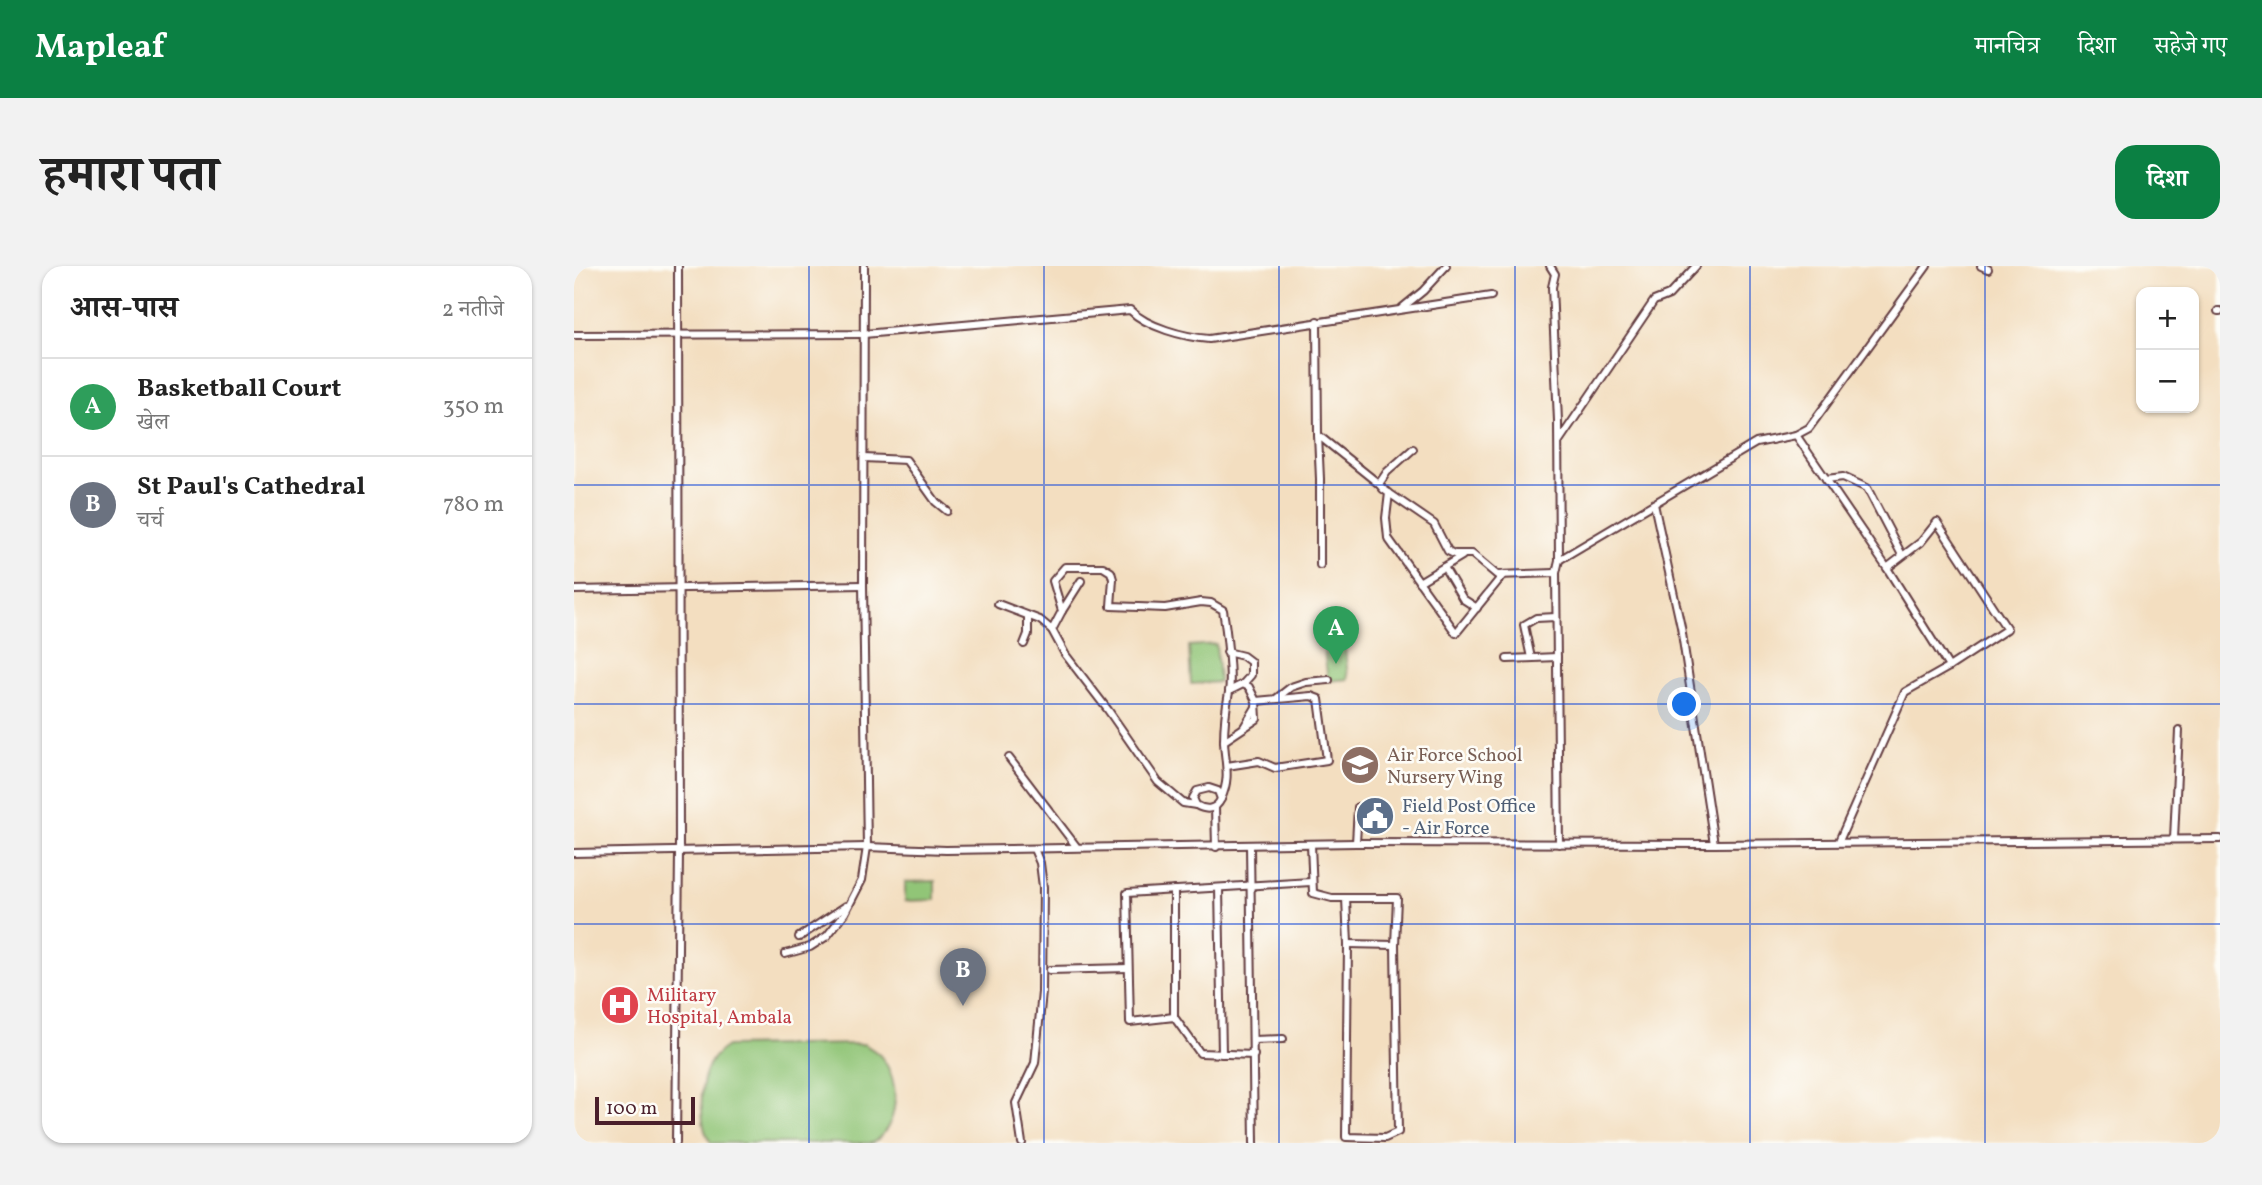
<!DOCTYPE html>
<html lang="hi">
<meta charset="utf-8">
<style>
:root{--surface:#fff;--page:#f2f2f2;--text:#222;--muted:#767676;--line:#e0e0e0;--accent:#0b8043}
body{margin:0;font-family:Vollkorn,"Noto Serif Devanagari",serif;background:var(--page);color:var(--text)}
.controls{position:absolute;right:21px;top:21px;display:grid;overflow:hidden;border-radius:14px;box-shadow:0 2px 5px #0004}
.controls button{width:63px;height:63px;display:grid;place-items:center;padding:0;border:0;border-bottom:2px solid var(--line);background:var(--surface);color:var(--text);font:35px sans-serif}
.scale{position:absolute;left:21px;bottom:18px;width:100px;box-sizing:border-box;padding-left:7px;border:4px solid #4a1f2b;border-top:0;font-size:19px;line-height:24px;white-space:nowrap;color:#4a1f2b;-webkit-text-stroke:5px #fdfcf7;paint-order:stroke}
.you{position:absolute;left:1111px;top:439px;width:24px;height:24px;margin:-18px;border:5px solid #fff;border-radius:50%;background:#1a73e8;box-shadow:0 0 0 10px #1a73e833}
.badge{display:grid;place-items:center;width:46px;height:46px;border-radius:50%;background:var(--accent);color:#fff;font-size:23px;font-weight:700}
.pin{position:absolute;translate:-50% -58px;filter:drop-shadow(0 2px 4px #0008)}
.pin::after{content:'';position:absolute;top:37px;width:24px;height:21px;background:inherit;clip-path:polygon(0 0,100% 0,50% 100%)}
.list{margin:0;padding:0;list-style:none}
h2{display:flex;justify-content:space-between;align-items:center;height:91px;margin:0;padding:0 28px;font-size:30px}
h2 small{font-size:23px;font-weight:400;color:var(--muted)}
.list li{display:grid;grid-template-columns:46px 1fr auto;gap:21px;align-items:center;box-sizing:border-box;height:98px;padding:0 28px;border-top:2px solid var(--line)}
.list b{display:block;font-size:26px;white-space:nowrap}
.list p{margin:0;font-size:23px;white-space:nowrap;color:var(--muted)}
.list em{font-size:23px;font-style:normal;color:var(--muted)}
.map{position:relative;flex:none;width:1646px;height:877px;overflow:hidden;border-radius:21px}
header{display:flex;align-items:center;gap:42px;box-sizing:border-box;height:98px;padding:0 35px;background:var(--accent);color:#fff}
header strong{font-size:33px}
nav{display:flex;gap:38px;margin-inline-start:auto;font-size:24px}
.intro{display:flex;align-items:center;justify-content:space-between;box-sizing:border-box;height:168px;padding:0 42px}
h1{margin:0;font-size:49px}
.button{padding:18px 32px;border-radius:21px;background:var(--accent);color:#fff;font-size:24px;font-weight:700}
main{display:flex;gap:42px;padding:0 42px}
aside{flex:1;background:var(--surface);border-radius:21px;box-shadow:0 2px 5px #0004}
.map>svg:first-child{display:block}
.grass{fill:#91c577;stroke:#6e7251;stroke-width:2}
.lines{fill:none;stroke-linecap:round;stroke-linejoin:round}
.minor-casing{stroke:#633c41;stroke-width:10}
.minor{stroke:#fff;stroke-width:6}
.grid{fill:none;stroke:#1d4ed8;stroke-width:2;stroke-opacity:0.55}
.labels{text-anchor:middle;stroke-width:5;stroke-linejoin:round;paint-order:stroke}
.education-label{font-size:19px;fill:#785e54;stroke:#fdfcf7;text-anchor:start}
.service-label{font-size:19px;fill:#4e5e75;stroke:#fdfcf7;text-anchor:start}
.health-label{font-size:19px;fill:#be3a42;stroke:#fdfcf7;text-anchor:start}
</style>
<header>
<strong>Mapleaf</strong>
<nav><a>मानचित्र</a><a>दिशा</a><a>सहेजे गए</a></nav>
</header>
<div class="intro"><h1>हमारा पता</h1><a class="button">दिशा</a></div>
<main>
<aside>
<h2>आस-पास<small>2 नतीजे</small></h2>
<ul class="list">
<li><span class="badge" style="background:#2e9e5b">A</span><div><b>Basketball Court</b><p>खेल</p></div><em>350 m</em></li>
<li><span class="badge" style="background:#6b7280">B</span><div><b>St Paul's Cathedral</b><p>चर्च</p></div><em>780 m</em></li>
</ul>
</aside>
<div class="map">
<svg width="1646" height="877" viewBox="0 0 1646 877">
<rect width="100%" height="100%" fill="#fdfcf7"/>
<filter id="ink" filterUnits="userSpaceOnUse"><feTurbulence type="fractalNoise" baseFrequency=".0143" numOctaves="2"/><feDisplacementMap in="SourceGraphic" scale="14" xChannelSelector="R" yChannelSelector="G"/><feConvolveMatrix kernelMatrix="1 2 1 2 8 2 1 2 1" color-interpolation-filters="sRGB"/></filter>
<filter id="wash" filterUnits="userSpaceOnUse"><feTurbulence type="fractalNoise" baseFrequency=".00686" numOctaves="4" result="noise"/><feDisplacementMap in="SourceGraphic" scale="28" xChannelSelector="R" yChannelSelector="G"/><feGaussianBlur stdDeviation="1.57" result="paint"/><feColorMatrix in="noise" values="0 0 0 0 0 0 0 0 0 0 0 0 0 0 0 0 0 1.4 0 .05"/><feComposite in="paint" operator="in"/></filter>
<g filter="url(#wash)">
<rect width="100%" height="100%" fill="#f3dec0"/>
<!-- grass -->
<g class="grass">
<polygon points="642,378 645,416 617,418 615,380"/>
<polygon points="771,382 774,413 754,415 750,383"/>
<polygon points="361,615 361,634 331,635 331,616"/>
<path d="M290,778C296,782 304,786 308,792C327,816 326,861 298,877H138C125,865 126,822 132,806C136,794 143,786 153,780Z"/>
</g>
</g>
<g filter="url(#ink)">
<g class="lines">
<!-- minor casing -->
<g class="minor-casing">
<g id="minor">
<polyline points="976,0 981,8 978,21 984,155 985,294 982,307 985,578"/>
<polyline points="1407,0 1414,3"/>
<polyline points="828,42 849,25 872,0"/>
<polyline points="1644,45 1646,45"/>
<polyline points="743,55 744,169"/>
<path d="M0,69L290,68L556,44C573,61 610,71 635,73L917,30"/>
<polyline points="1222,169 1313,302 1375,401"/>
<polyline points="985,175 1080,35 1095,29 1122,0"/>
<polyline points="839,183 813,206 805,218 809,223 860,258 874,285 880,288 898,288 923,309 982,307"/>
<polyline points="290,192 332,194 362,236 373,245"/>
<polyline points="1252,213 1269,211 1293,222 1328,289"/>
<polyline points="815,227 812,252 814,272 882,367 929,309"/>
<polyline points="1080,238 1107,361 1140,578"/>
<polyline points="985,294 1182,177 1222,169 1235,162 1353,0"/>
<polyline points="746,299 746,213 744,169 805,218"/>
<polyline points="870,301 889,333 903,342"/>
<polyline points="845,316 888,290"/>
<polyline points="0,324 289,319"/>
<polyline points="424,338 466,354 478,364"/>
<polyline points="488,345 507,315"/>
<polyline points="450,378 454,368 454,350"/>
<polyline points="653,386 669,390 677,396 677,409 669,418"/>
<polyline points="957,392 950,359 962,352 982,351"/>
<polyline points="933,393 983,391"/>
<polyline points="655,425 669,418 675,421 682,435"/>
<polyline points="703,432 717,421 732,416 755,414"/>
<polyline points="670,461 682,441"/>
<polyline points="650,475 683,453 682,435 737,430 745,433 753,494 701,502 685,495 653,500"/>
<polyline points="435,492 502,580"/>
<path d="M635,522L644,525L647,533C642,544 632,545 622,539L619,532L623,525Z"/>
<path d="M622,539L609,537L584,516L534,444L491,388L478,364L488,345L479,315L491,301H529L537,306L539,313L537,340L591,342L627,336L637,337L649,344C652,362 658,409 655,426C652,442 650,458 650,475C651,498 657,511 647,533"/>
<polyline points="641,541 642,581"/>
<polyline points="1600,573 1605,464"/>
<polyline points="1265,575 1331,426 1375,401 1433,363 1363,256 1347,276 1313,302"/>
<polyline points="782,577 784,541"/>
<polyline points="737,578 739,627 758,632 823,632 821,679 824,866 811,872 772,871 774,678 772,632"/>
<polyline points="676,580 680,877"/>
<polyline points="0,587 293,581 372,584 782,577 1140,578 1646,573"/>
<polyline points="645,622 648,788"/>
<polyline points="600,624 600,751"/>
<polyline points="225,671 272,640"/>
<polyline points="774,678 821,679"/>
<polyline points="211,688 236,681 253,670 271,647 288,614 293,581 289,319 290,0"/>
<polyline points="476,704 554,702"/>
<polyline points="679,774 709,773"/>
<polyline points="680,789 626,787 600,751 556,756 553,627 737,616"/>
<polyline points="102,877 105,586 104,0"/>
<polyline points="448,877 442,837 461,797 468,726 469,621 466,597 460,583"/>
</g>
</g>
<!-- minor -->
<use href="#minor" class="minor"/>
</g>
</g>
<!-- grid -->
<path class="grid" d="M235,0V877M470,0V877M705,0V877M941,0V877M1176,0V877M1411,0V877M0,219H1646M0,438H1646M0,658H1646"/>
<!-- icons -->
<defs>
<g id="school-disc" transform="scale(2.0125)"><circle r="9.5" fill="#8d6e63" stroke="#fdfcf7"/><path d="M0-5L7-2L0 1L-7-2ZM-4 1L0 2.5L4 1V4Q0 6-4 4Z" fill="#fff"/></g>
<g id="civic-disc" transform="scale(2.0125)"><circle r="9.5" fill="#5c6f8a" stroke="#fdfcf7"/><path d="M-.6-6.5H3V-4.5H.6V-3L4-1V1h2V6H-6V1h2V-1L-.6-3ZM-1.2 2.5V6h2.4V2.5Z" fill="#fff"/></g>
<g id="hospital-disc" transform="scale(2.0125)"><circle r="9.5" fill="#e0444e" stroke="#fdfcf7"/><path d="M-5-5h3v3.5h4V-5h3V5h-3V1.5h-4V5h-3Z" fill="#fff"/></g>
</defs>
<g fill-rule="evenodd">
<use href="#school-disc" x="786" y="499"/>
<use href="#civic-disc" x="801" y="550"/>
<use href="#hospital-disc" x="46" y="739"/>
</g>
<g class="labels">
<!-- education labels -->
<g class="education-label">
<text x="813" y="495">Air Force School<tspan x="813" dy="22">Nursery Wing</tspan></text>
</g>
<!-- service labels -->
<g class="service-label">
<text x="828" y="546">Field Post Office<tspan x="828" dy="22">- Air Force</tspan></text>
</g>
<!-- health labels -->
<g class="health-label">
<text x="73" y="735">Military<tspan x="73" dy="22">Hospital, Ambala</tspan></text>
</g>
</g>
</svg>
<div class="controls">
<button>+</button>
<button>−</button>
</div>
<div class="scale">100 m</div>
<div class="you"></div>
<div class="pin badge" style="left:762px;top:398px;background:#2e9e5b">A</div>
<div class="pin badge" style="left:389px;top:740px;background:#6b7280">B</div>
</div>
</main>
